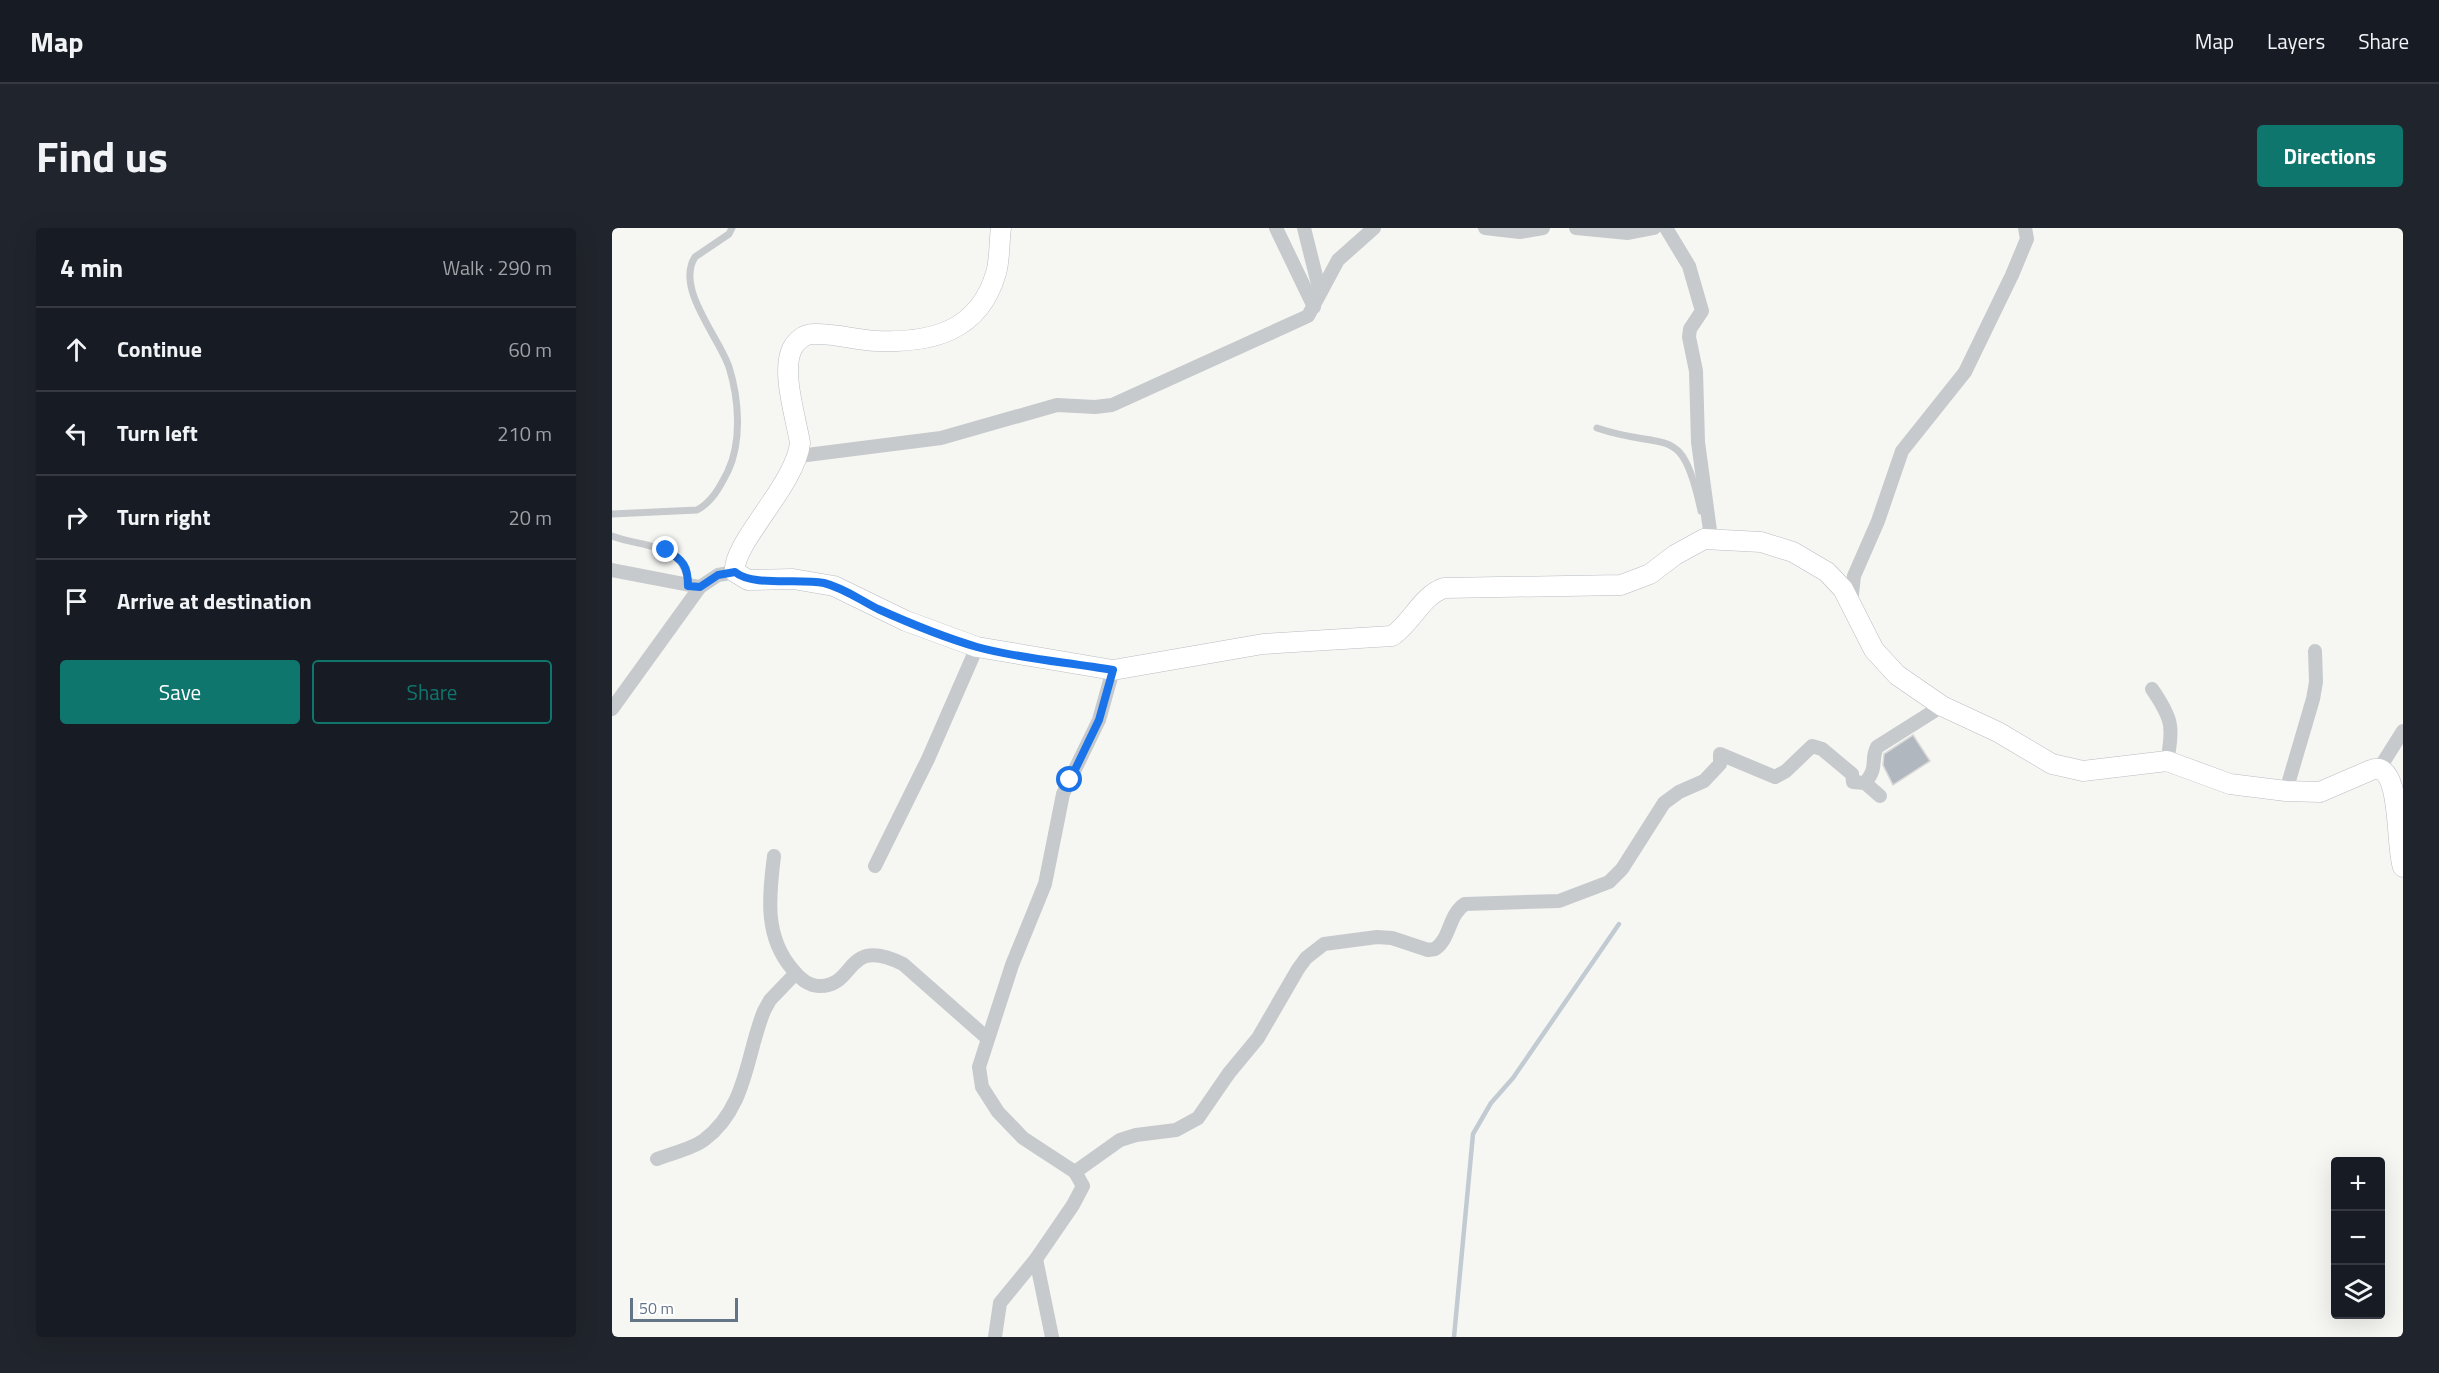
<!DOCTYPE html>
<meta charset="utf-8">
<style>
:root{--surface:#171b24;--page:#20242c;--text:#f1f3f6;--muted:#9ea1a6;--line:#363941;--accent:#0f766e}
body{margin:0;font-family:"Titillium Web",sans-serif;background:var(--page);color:var(--text)}
.controls{position:absolute;right:18px;bottom:18px;display:grid;overflow:hidden;border-radius:6px;box-shadow:0 6px 24px #0002}
.controls button{width:54px;height:54px;display:grid;place-items:center;padding:0;border:0;border-bottom:2px solid var(--line);background:var(--surface);color:var(--text);font:30px sans-serif}
.scale{position:absolute;left:18px;bottom:15px;width:108px;box-sizing:border-box;padding-left:6px;border:3px solid #637487;border-top:0;font-size:16px;line-height:21px;white-space:nowrap;color:#637487;-webkit-text-stroke:4px #fff;paint-order:stroke}
.stop{position:absolute;width:18px;height:18px;margin:-14px;border:4px solid #1a73e8;border-radius:50%;background:#fff}
.stop.end{background:#1a73e8;border-color:#fff;box-shadow:0 2px 6px #0008}
.list{margin:0;padding:0;list-style:none}
h2{display:flex;justify-content:space-between;align-items:center;height:78px;margin:0;padding:0 24px;font-size:26px}
h2 small{font-size:20px;font-weight:400;color:var(--muted)}
.list li{display:grid;grid-template-columns:39px 1fr auto;gap:18px;align-items:center;box-sizing:border-box;height:84px;padding:0 24px;border-top:2px solid var(--line)}
.list b{display:block;font-size:22px;white-space:nowrap}
.list em{font-size:20px;font-style:normal;color:var(--muted)}
.actions{display:flex;gap:12px;padding:18px 24px}
.actions a{flex:1;padding:14px 0;border:2px solid var(--accent);border-radius:6px;text-align:center;font-size:21px;color:var(--accent)}
.actions .main{background:var(--accent);color:#fff}
.icon{flex:none;width:33px;height:33px;fill:none;stroke:currentColor;stroke-width:2;stroke-linecap:round;stroke-linejoin:round}
.map{position:relative;flex:none;width:1791px;height:1109px;overflow:hidden;border-radius:6px}
header{display:flex;align-items:center;gap:36px;box-sizing:border-box;height:84px;padding:0 30px;background:var(--surface);border-bottom:2px solid var(--line)}
header strong{font-size:28px}
nav{display:flex;gap:33px;margin-inline-start:auto;font-size:21px}
.intro{display:flex;align-items:center;justify-content:space-between;box-sizing:border-box;height:144px;padding:0 36px}
h1{margin:0;font-size:42px}
.button{padding:15px 27px;border-radius:6px;background:var(--accent);color:#fff;font-size:21px;font-weight:700}
main{display:flex;gap:36px;padding:0 36px}
aside{flex:1;background:var(--surface);border-radius:6px;box-shadow:0 6px 24px #0002}
.map>svg:first-child{display:block}
.lines{fill:none;stroke-linecap:round;stroke-linejoin:round}
.stream{stroke:#c2cbd2;stroke-width:4.5}
.building{fill:#b0b7be;stroke:#d8d8d6;stroke-width:1.5}
.secondary-casing{stroke:#b8bdc2;stroke-width:21}
.lane{stroke:#c6cacd;stroke-width:7}
.street{stroke:#c6cacd;stroke-width:14}
.secondary{stroke:#fff;stroke-width:20}
.route{stroke:#1a73e8;stroke-width:8}
</style>
<header>
<strong>Map</strong>
<nav><a>Map</a><a>Layers</a><a>Share</a></nav>
</header>
<div class="intro"><h1>Find us</h1><a class="button">Directions</a></div>
<main>
<aside>
<h2>4 min<small>Walk · 290 m</small></h2>
<ul class="list">
<li><svg class="icon" aria-label="ahead" viewBox="0 0 24 24"><path d="M12 20V5M6 11l6-6 6 6"/></svg><div><b>Continue</b></div><em>60 m</em></li>
<li><svg class="icon" aria-label="left" viewBox="0 0 24 24"><path d="M17 20v-9H6M10 6l-5 5 5 5"/></svg><div><b>Turn left</b></div><em>210 m</em></li>
<li><svg class="icon" aria-label="right" viewBox="0 0 24 24"><path d="M7 20v-9h11M14 6l5 5-5 5"/></svg><div><b>Turn right</b></div><em>20 m</em></li>
<li><svg class="icon" aria-label="arrive" viewBox="0 0 24 24"><path d="M6 21V4h12l-3 4 3 4H6"/></svg><div><b>Arrive at destination</b></div></li>
</ul>
<div class="actions"><a class="main">Save</a><a>Share</a></div>
</aside>
<div class="map">
<svg width="1791" height="1109" viewBox="0 0 1791 1109">
<rect width="100%" height="100%" fill="#f6f7f3"/>
<g class="lines">
<!-- stream -->
<polyline class="stream" points="842,1109 861,906 879,875 901,850 1007,696"/>
</g>
<!-- building -->
<polygon class="building" points="1301,507 1318,533 1281,557 1271,537 1272,526"/>
<g class="lines">
<!-- secondary casing -->
<g class="secondary-casing">
<path id="secondary" d="M389,0C387,14 388,32 384,45C367,104 319,115 265,113C244,112 222,105 201,106C192,106 184,113 180,121C169,144 184,190 188,215C184,256 119,317 123,344L136,352L181,351L222,358L294,393L365,419L501,442L651,416L780,408C800,395 809,368 832,360L1009,357L1038,346L1063,327L1092,311L1149,314L1181,324L1215,344L1231,361L1262,422L1285,447L1330,478L1386,504L1440,536L1471,543L1555,533L1618,556L1674,563L1708,564L1759,542C1791,530 1783,620 1791,639"/>
</g>
<!-- lane -->
<g class="lane">
<path d="M985,200C1055,224 1070,192 1089,283"/>
<path d="M0,286L85,282C100,274 108,259 116,243C130,213 127,171 117,139C107,109 63,60 83,29L117,6L120,0"/>
<path d="M0,308C32,320 75,315 76,358"/>
</g>
<!-- street -->
<g class="street">
<polyline points="664,0 702,79"/>
<polyline points="692,0 708,64"/>
<polyline points="873,0 908,4 931,0"/>
<polyline points="964,0 1016,5 1042,0"/>
<polyline points="1054,0 1077,38 1090,83 1078,101 1077,109 1084,143 1086,214 1099,310"/>
<polyline points="187,228 329,210 445,177 483,179 500,177 696,88 726,32 762,0"/>
<polyline points="0,342 88,359"/>
<polyline points="1239,375 1242,348 1266,293 1290,223 1353,144 1400,47 1415,11 1413,0"/>
<path d="M1540,461C1560,490 1562,499 1555,533"/>
<polyline points="0,481 88,359 106,347 123,344"/>
<polyline points="1767,541 1791,503"/>
<polyline points="1253,555 1268,568"/>
<polyline points="1674,563 1701,471 1704,454 1703,423"/>
<path d="M162,628C157,669 152,709 181,742C187,750 197,758 207,758C245,759 232,707 291,736L375,810"/>
<polyline points="263,638 316,531 365,419"/>
<path d="M45,931C60,925 80,921 92,912C135,880 134,827 152,783L158,772L183,746"/>
<path d="M463,944L508,912L524,907L564,902L586,890L617,845L646,810L686,741L694,730L712,716L765,709L780,710L816,722L823,721C839,710 836,687 853,676L947,673L997,654L1010,641L1052,575L1067,564L1092,553L1108,536V526L1163,549L1174,543L1200,518L1210,521L1240,546L1241,554L1253,555C1267,538 1258,533 1265,519L1330,478"/>
<polyline points="424,1031 440,1109"/>
<polyline points="383,1109 388,1075 424,1031 461,977 471,958 463,944 411,910 386,884 370,859 367,839 400,737 433,656 451,566 487,492 501,442"/>
</g>
<!-- secondary -->
<use href="#secondary" class="secondary"/>
</g>
<g class="lines">
<!-- route -->
<path class="route" d="M54,322C71,332 76,338 76,358L88,359L106,347L123,344C141,359 186,350 212,355C232,360 248,372 266,381C297,395 331,409 365,419C408,431 456,434 501,442L487,492L458,552"/>
</g>
</svg>
<div class="controls">
<button>+</button>
<button>−</button>
<button><svg class="icon" aria-label="layers" viewBox="0 0 24 24"><path d="M12 4l9 5-9 5-9-5zM3 14l9 5 9-5"/></svg></button>
</div>
<div class="scale">50 m</div>
<div class="stop" style="left:458px;top:552px"></div>
<div class="stop end" style="left:54px;top:322px"></div>
</div>
</main>
